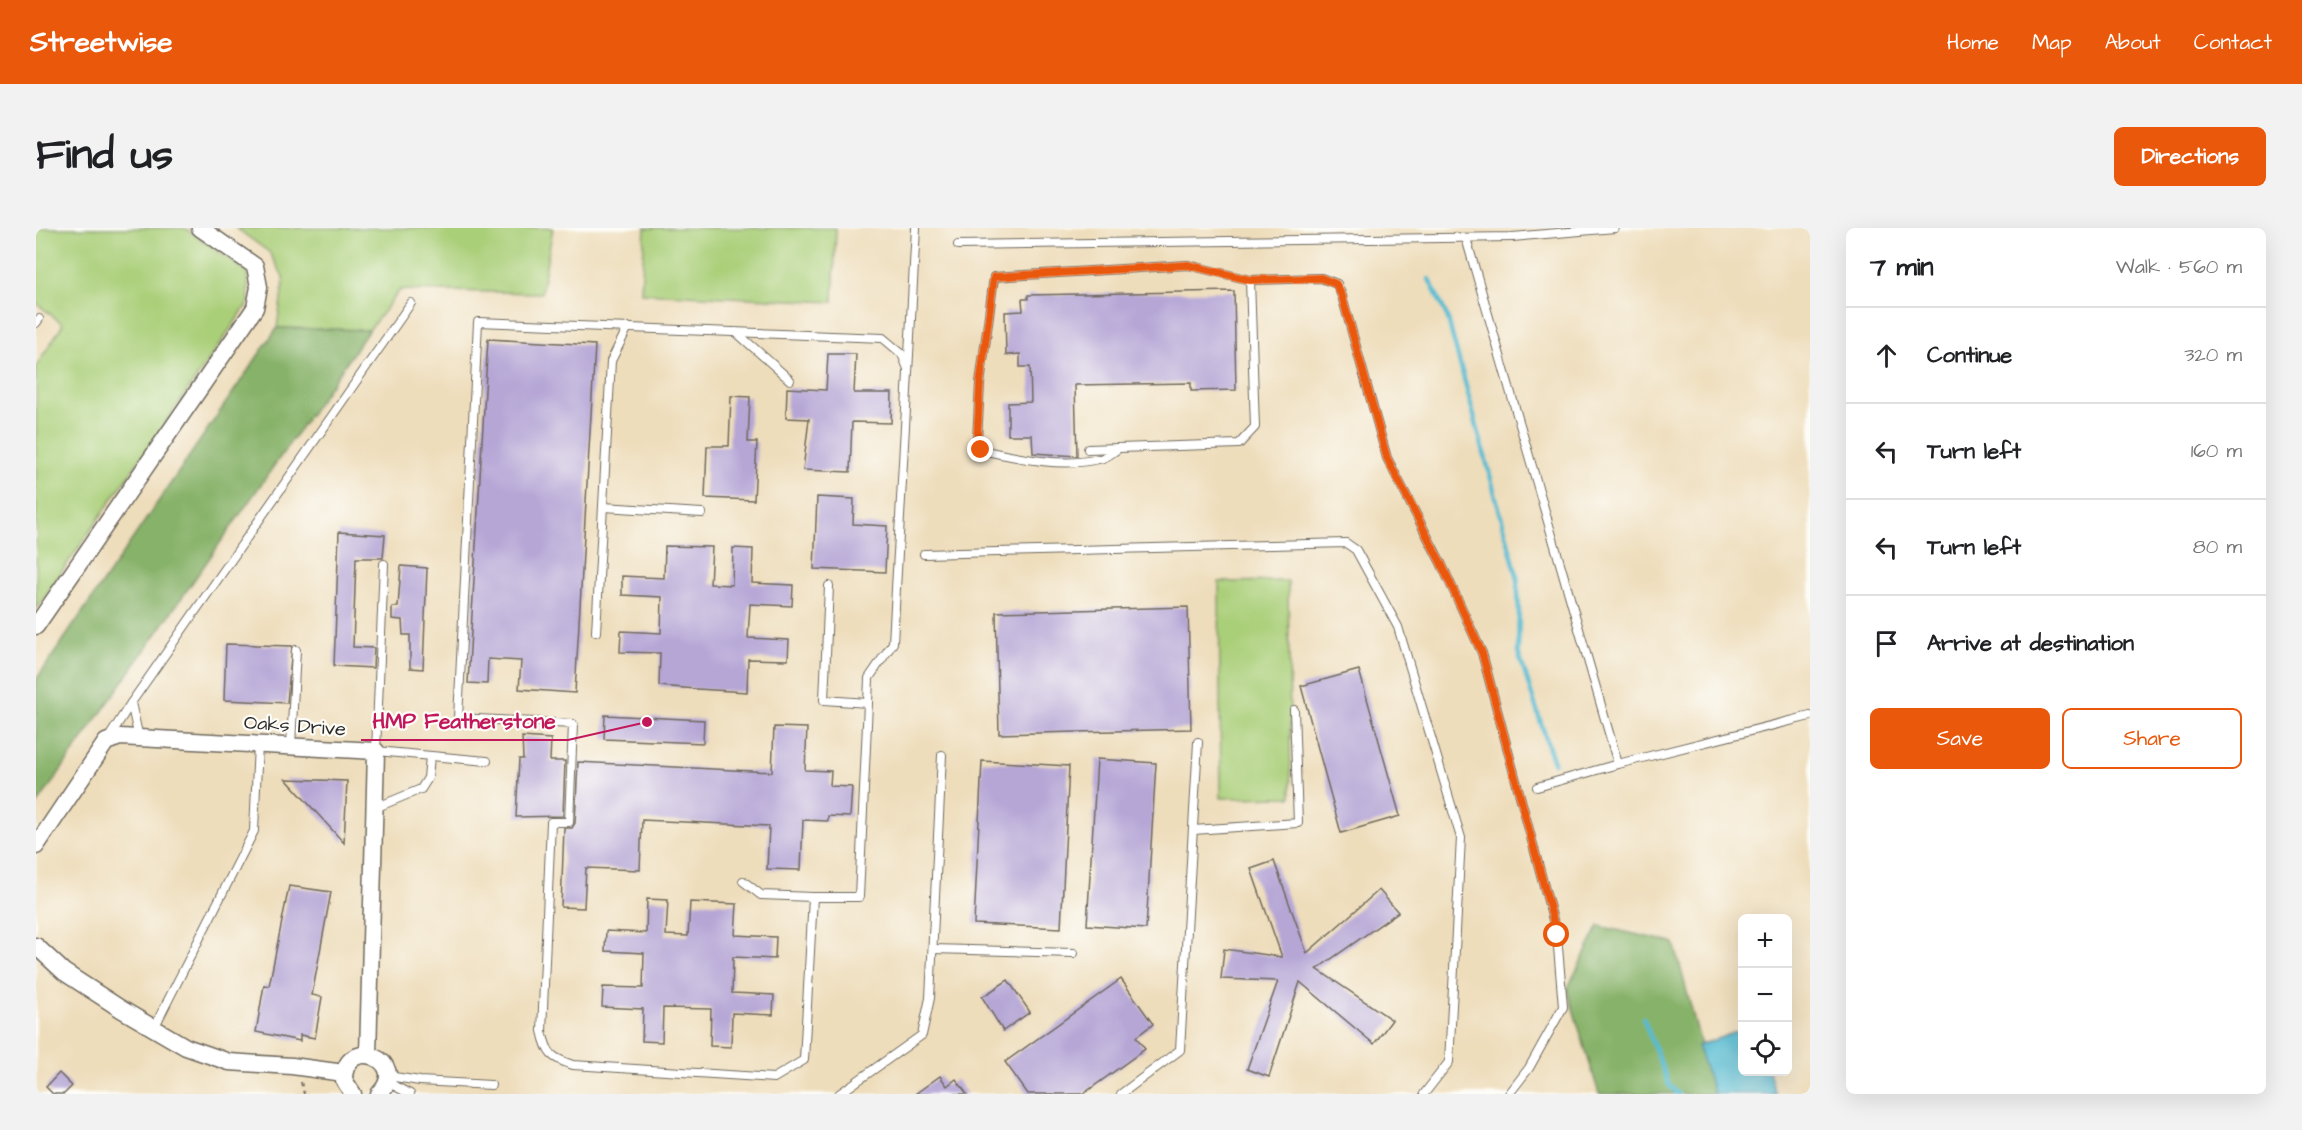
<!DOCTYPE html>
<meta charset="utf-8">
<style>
:root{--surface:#fff;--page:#f2f2f2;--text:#202124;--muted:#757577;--line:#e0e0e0;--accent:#ea580c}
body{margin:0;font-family:"Architects Daughter",sans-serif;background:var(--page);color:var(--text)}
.controls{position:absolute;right:18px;bottom:18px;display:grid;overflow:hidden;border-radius:9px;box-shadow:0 6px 24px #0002}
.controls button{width:54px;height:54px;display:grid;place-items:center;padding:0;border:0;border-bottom:2px solid var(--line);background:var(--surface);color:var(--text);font:30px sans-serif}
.stop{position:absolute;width:18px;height:18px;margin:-14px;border:4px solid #ea580c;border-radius:50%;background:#fff}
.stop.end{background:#ea580c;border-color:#fff;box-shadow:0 2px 6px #0008}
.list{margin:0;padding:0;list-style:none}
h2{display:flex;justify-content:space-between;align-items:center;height:78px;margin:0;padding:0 24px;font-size:26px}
h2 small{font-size:20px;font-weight:400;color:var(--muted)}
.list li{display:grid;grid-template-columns:39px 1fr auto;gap:18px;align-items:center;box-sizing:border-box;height:96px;padding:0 24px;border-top:2px solid var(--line)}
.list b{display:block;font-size:22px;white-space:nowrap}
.list em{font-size:20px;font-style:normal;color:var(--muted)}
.actions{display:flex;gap:12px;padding:18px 24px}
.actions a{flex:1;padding:14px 0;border:2px solid var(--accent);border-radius:9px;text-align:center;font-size:21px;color:var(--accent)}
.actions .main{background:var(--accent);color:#fff}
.icon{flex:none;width:33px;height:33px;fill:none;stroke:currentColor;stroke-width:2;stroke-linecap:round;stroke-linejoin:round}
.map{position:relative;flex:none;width:1774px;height:866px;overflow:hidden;border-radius:9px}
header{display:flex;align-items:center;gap:36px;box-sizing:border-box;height:84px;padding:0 30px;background:var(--accent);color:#fff}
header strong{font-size:28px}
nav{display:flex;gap:33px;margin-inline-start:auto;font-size:21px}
.intro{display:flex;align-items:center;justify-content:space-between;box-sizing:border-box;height:144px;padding:0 36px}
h1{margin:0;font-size:42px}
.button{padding:15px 27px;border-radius:9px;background:var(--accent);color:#fff;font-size:21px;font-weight:700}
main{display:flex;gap:36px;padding:0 36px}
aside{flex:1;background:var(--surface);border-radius:9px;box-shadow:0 6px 24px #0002}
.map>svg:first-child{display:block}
.green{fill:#aacf79;stroke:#6a7d52;stroke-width:1.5}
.forest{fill:#87b269;stroke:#596e4a;stroke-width:1.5}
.water{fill:#54bbd2;stroke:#40737e;stroke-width:1.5}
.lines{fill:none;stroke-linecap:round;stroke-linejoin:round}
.stream{stroke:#54bbd2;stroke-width:4.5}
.building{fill:#b5a6d6}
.lane-casing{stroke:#6f695d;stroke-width:10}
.street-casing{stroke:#6f695d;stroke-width:19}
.path{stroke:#6f695d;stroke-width:2;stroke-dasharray:4.5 4.5;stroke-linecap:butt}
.lane{stroke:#fff;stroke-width:8}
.street{stroke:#fff;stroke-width:16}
.route{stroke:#ea580c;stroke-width:8}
.labels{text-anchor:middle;stroke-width:4.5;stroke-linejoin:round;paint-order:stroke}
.street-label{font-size:20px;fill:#2b2b2b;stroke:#fdfcf7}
.leader{fill:none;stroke:#c2185b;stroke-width:2}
.callout-dot{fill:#c2185b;stroke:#fdfcf7;stroke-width:2}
.callout-label{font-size:21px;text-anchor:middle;font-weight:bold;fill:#c2185b;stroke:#fdfcf7;stroke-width:4.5;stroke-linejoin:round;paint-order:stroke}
</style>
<header>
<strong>Streetwise</strong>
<nav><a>Home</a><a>Map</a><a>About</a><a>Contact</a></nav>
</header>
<div class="intro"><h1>Find us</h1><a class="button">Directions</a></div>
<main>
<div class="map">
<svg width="1774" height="866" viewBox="0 0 1774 866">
<rect width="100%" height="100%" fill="#fdfcf7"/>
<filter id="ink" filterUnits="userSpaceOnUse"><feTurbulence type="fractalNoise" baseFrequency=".0167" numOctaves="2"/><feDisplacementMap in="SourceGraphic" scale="12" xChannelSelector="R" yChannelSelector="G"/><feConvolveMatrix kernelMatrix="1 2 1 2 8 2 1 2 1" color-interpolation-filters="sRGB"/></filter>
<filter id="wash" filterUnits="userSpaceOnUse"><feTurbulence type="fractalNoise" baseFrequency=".008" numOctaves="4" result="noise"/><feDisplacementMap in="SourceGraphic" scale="24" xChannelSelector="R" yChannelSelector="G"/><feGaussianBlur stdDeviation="1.35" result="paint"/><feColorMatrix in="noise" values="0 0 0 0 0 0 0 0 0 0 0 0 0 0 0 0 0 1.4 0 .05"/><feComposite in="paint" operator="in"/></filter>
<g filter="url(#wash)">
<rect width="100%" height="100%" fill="#edb"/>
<!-- green -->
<g class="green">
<polygon points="0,0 149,0 211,44 213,74 0,381 0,139 27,96 0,75"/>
<polygon points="200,0 517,0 505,65 364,62 333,102 241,100 248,50 233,24"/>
<polygon points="609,0 800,0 797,74 605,65"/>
<polygon points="1252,353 1255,569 1185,570 1183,354"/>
</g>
<!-- forest -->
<g class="forest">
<polygon points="241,100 333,102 0,578 0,452"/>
<polygon points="1563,698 1638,715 1678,866 1563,866 1531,761"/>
</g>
<!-- water -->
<polygon class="water" points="1706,802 1706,844 1733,844 1740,866 1678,866 1661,818"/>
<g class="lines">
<!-- stream -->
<g class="stream">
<polyline points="1393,51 1411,88 1481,347 1483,383 1482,424 1518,535"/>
<polyline points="1607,790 1633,857 1642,866"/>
</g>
</g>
<g id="blocks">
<!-- building -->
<g class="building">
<polygon points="1198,63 1200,162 1155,163 1155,155 1039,157 1041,228 997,225 996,207 972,207 972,175 995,174 994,139 984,139 984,126 970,127 969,84 987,83 986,71 992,71 992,67"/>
<polygon points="452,111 559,117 539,465 483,461 485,433 452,431 451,456 432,455"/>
<polygon points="792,126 820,126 818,165 856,165 855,195 816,194 814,244 767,242 773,191 750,190 751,160 790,162"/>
<polygon points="695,168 714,169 712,214 721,214 718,272 669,270 671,218 693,218"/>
<polygon points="781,269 818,271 817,296 851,298 849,344 778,341"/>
<polygon points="303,304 349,307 347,330 320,330 317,419 338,420 337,440 298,438"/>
<polygon points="629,318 676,319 674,356 696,357 697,320 717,321 716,355 757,357 756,378 714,376 712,410 753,412 752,432 712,431 711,464 661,461 623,458 624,425 584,424 585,403 625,405 626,369 586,367 586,348 628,350"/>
<polygon points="365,338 391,340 387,441 374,440 374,407 367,407 366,392 356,391 356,379 362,379"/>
<polygon points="1152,379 1155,501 963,506 960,384"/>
<polygon points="190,416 256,418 251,475 188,472"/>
<polygon points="1323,442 1364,588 1305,605 1265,458"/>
<polygon points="569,487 668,492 667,515 568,511"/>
<polygon points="738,499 771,500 769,542 795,543 794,558 816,559 814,589 792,588 792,593 767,592 765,642 731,641 733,598 606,592 604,642 550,640 548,680 525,679 528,600 536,600 539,595 542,534 736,544"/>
<polygon points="486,509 515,511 514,533 529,533 527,588 480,589 483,531 487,531"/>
<polygon points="1061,531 1120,535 1110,701 1051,697"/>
<polygon points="946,533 1033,538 1025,700 938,696"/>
<polygon points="250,551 311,553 308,615"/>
<polygon points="1238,633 1271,725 1343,662 1362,684 1281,741 1356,792 1338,816 1264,754 1233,849 1211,841 1242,753 1185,751 1188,721 1246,729 1215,641"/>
<polygon points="253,658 295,664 276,767 286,769 279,810 264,807 264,813 220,804 228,757 233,758"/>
<polygon points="611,671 632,672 630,707 652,708 654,674 701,676 699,707 740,709 739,731 697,729 696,765 738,767 737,787 696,785 695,819 674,818 675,781 627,780 626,814 606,813 607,781 566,779 567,759 607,760 608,725 569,723 570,703 610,705"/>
<polygon points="1085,751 1117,796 1100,809 1109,821 1047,866 992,866 969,834"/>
<polygon points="972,752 994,784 967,803 946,769"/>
<polygon points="23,845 36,858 28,866 17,866 10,859"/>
<polygon points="904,848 911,858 920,851 931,866 879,866"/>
</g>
</g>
</g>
<g filter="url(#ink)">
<use href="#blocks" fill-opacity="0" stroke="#6f695d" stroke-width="1.5"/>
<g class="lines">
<!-- lane casing -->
<g class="lane-casing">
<g id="lane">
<polyline points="1430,10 1582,536 1774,488"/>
<polyline points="922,17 1476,9 1579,0"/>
<polyline points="0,95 3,91"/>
<polyline points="700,104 754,152"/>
<path d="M1083,220C1077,224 1070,230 1063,231C1024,240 983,230 945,222L941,212L944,156L958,49L1152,37L1214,52L1285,50L1301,56L1306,68L1351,230L1405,335L1446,425L1521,707L1527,779L1493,840L1473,866"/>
<polyline points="1052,221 1203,216 1219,199 1214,52"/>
<polyline points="567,279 666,285"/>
<polyline points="888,326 1310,315 1320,322 1362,399 1425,610 1413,834 1388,866"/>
<polyline points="348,336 340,523 451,533"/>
<polyline points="793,358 788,472 832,475 833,450 857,415 880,0"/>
<polyline points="560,404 575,133 592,99"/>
<polyline points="95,475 375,75"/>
<path d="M832,475L823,669H777L768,832L738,850L537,837C515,830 511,826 506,803L515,594H533L537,496L422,490L442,94L847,110L866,126L872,141"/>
<polyline points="72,511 95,475 103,510"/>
<polyline points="255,517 260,422"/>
<polyline points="1501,559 1582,536"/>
<polyline points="339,580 385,561 392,550 394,528"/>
<polyline points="1157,602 1262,595 1258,482"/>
<polyline points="707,653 725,667 777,669"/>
<polyline points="897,721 1038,725"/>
<polyline points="118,800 218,603 222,516"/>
<polyline points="352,848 384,853 455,857"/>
<polyline points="351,854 374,866"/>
<polyline points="803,866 886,807 894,770 906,527"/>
<polyline points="1085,866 1144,822 1162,514"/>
</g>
</g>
<!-- street casing -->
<g class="street-casing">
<g id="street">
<polyline points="0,398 219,80 223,59 219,38 164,0"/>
<polyline points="0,618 70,514 84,509 340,523 332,827"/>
<polyline points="0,718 28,744 85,781 150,819 193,834 256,838 308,845"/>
<path d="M317,866L308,852C308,805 376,833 343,866"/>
</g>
</g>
<!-- path -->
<polyline class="path" points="265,854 268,866"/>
<!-- lane -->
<use href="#lane" class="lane"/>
<!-- street -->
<use href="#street" class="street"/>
</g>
</g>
<g class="lines" filter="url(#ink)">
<!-- route -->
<polyline class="route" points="945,222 941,212 944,156 958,49 1152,37 1214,52 1285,50 1300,56 1306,68 1351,230 1405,335 1446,425 1521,707"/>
</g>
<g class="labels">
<!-- street labels -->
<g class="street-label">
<text transform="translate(259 497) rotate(4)" y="7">Oaks Drive</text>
</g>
</g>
<!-- callouts -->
<path class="leader" d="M611 494L532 512H325"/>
<circle class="callout-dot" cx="611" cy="494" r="6"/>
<g class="callout-label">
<text x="428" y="500">HMP Featherstone</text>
</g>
</svg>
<div class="controls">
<button>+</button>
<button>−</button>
<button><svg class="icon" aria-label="locate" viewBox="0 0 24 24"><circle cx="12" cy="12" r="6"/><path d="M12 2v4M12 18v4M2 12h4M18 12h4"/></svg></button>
</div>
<div class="stop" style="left:1521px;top:707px"></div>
<div class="stop end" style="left:945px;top:222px"></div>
</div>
<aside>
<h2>7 min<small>Walk · 560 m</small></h2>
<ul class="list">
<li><svg class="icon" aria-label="ahead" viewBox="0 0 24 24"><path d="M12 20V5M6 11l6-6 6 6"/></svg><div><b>Continue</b></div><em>320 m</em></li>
<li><svg class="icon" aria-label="left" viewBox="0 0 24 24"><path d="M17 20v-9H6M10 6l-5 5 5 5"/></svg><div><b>Turn left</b></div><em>160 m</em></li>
<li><svg class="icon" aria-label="left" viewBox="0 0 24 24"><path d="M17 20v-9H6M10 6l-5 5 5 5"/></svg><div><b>Turn left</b></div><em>80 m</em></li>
<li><svg class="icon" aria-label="arrive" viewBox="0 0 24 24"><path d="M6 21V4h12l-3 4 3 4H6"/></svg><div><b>Arrive at destination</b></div></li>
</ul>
<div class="actions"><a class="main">Save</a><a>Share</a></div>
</aside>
</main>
